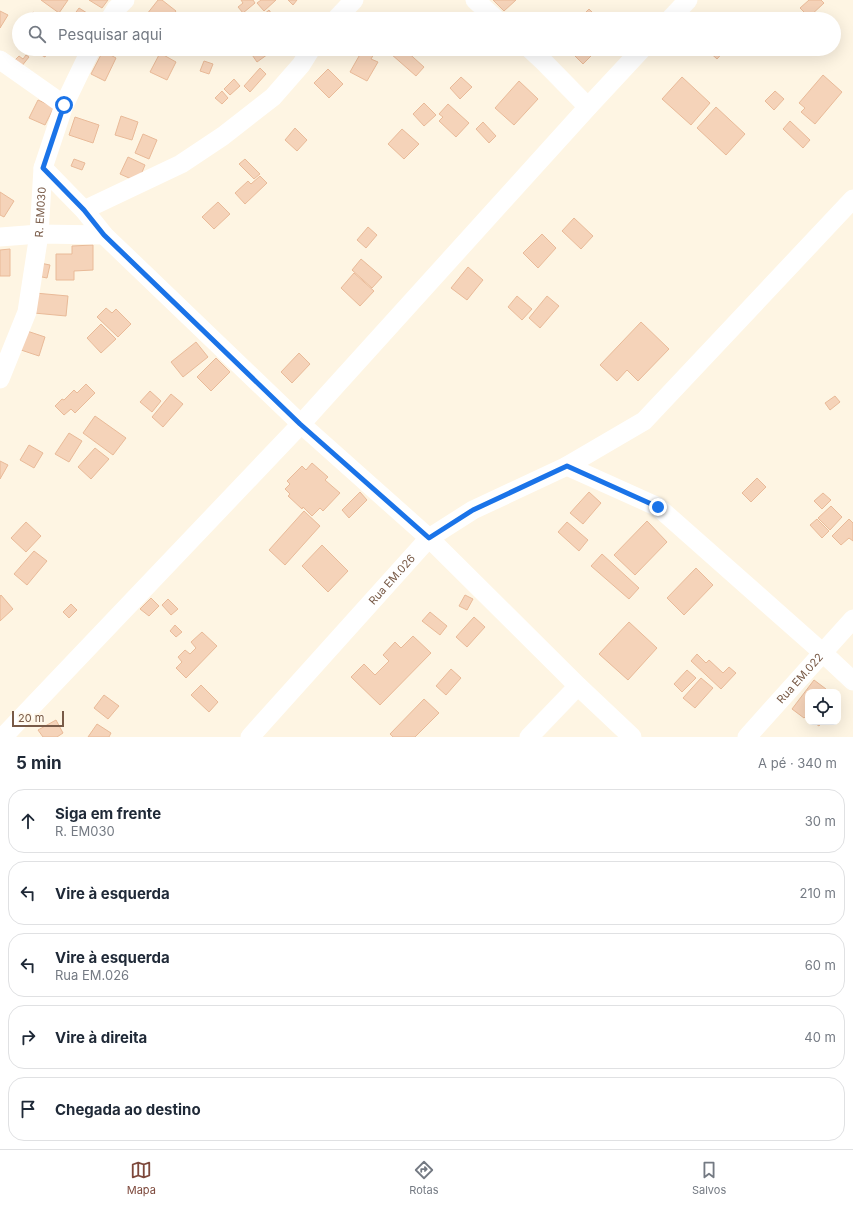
<!DOCTYPE html>
<html lang="pt">
<meta charset="utf-8">
<style>
:root{--surface:#fff;--page:#f6f6f7;--text:#1f2937;--muted:#747a83;--line:#e0e1e3;--accent:#7d483b}
body{margin:0;font-family:Inter,sans-serif;background:var(--page);color:var(--text)}
.controls{position:absolute;right:12px;bottom:12px;display:grid;overflow:hidden;border-radius:8px;box-shadow:0 4px 16px #0002}
.controls button{width:36px;height:36px;display:grid;place-items:center;padding:0;border:0;border-bottom:1px solid var(--line);background:var(--surface);color:var(--text);font:20px sans-serif}
.scale{position:absolute;left:12px;bottom:10px;width:52px;box-sizing:border-box;padding-left:4px;border:2px solid #785a47;border-top:0;font-size:11px;line-height:14px;white-space:nowrap;color:#785a47;-webkit-text-stroke:3px #fff8eb;paint-order:stroke}
.stop{position:absolute;width:12px;height:12px;margin:-9px;border:3px solid #1a73e8;border-radius:50%;background:#fff}
.stop.end{background:#1a73e8;border-color:#fff;box-shadow:0 1px 4px #0008}
.list{margin:0;padding:0;list-style:none}
h2{display:flex;justify-content:space-between;align-items:center;height:52px;margin:0;padding:0 16px;font-size:17px}
h2 small{font-size:13px;font-weight:400;color:var(--muted)}
.list li{display:grid;grid-template-columns:26px 1fr auto;gap:12px;align-items:center;box-sizing:border-box;height:64px;margin:0 8px 8px;padding:0 8px;border:1px solid var(--line);border-radius:16px}
.list b{display:block;font-size:15px;white-space:nowrap}
.list p{margin:0;font-size:13px;white-space:nowrap;color:var(--muted)}
.list em{font-size:13px;font-style:normal;color:var(--muted)}
.icon{flex:none;width:22px;height:22px;fill:none;stroke:currentColor;stroke-width:2;stroke-linecap:round;stroke-linejoin:round}
.map{position:relative;flex:none;width:853px;height:737px;overflow:hidden}
.search{position:absolute;background:var(--surface);box-shadow:0 4px 16px #0002;left:12px;right:12px;top:12px;height:44px;display:flex;align-items:center;gap:10px;box-sizing:border-box;padding:0 14px;border-radius:22px;color:var(--muted);font-size:15px}
.sheet{height:412px;background:var(--surface)}
nav{display:flex;justify-content:space-around;align-items:center;box-sizing:border-box;height:56px;border-top:1px solid var(--line);background:var(--surface);font-size:11px;color:var(--muted)}
nav a{display:grid;justify-items:center;gap:2px}
nav .on{color:var(--accent)}
.map>svg:first-child{display:block}
.building{fill:#f5d3b9;stroke:#e9ba98}
.lines{fill:none;stroke-linecap:round;stroke-linejoin:round}
.minor{stroke:#fff;stroke-width:19}
.route{stroke:#1a73e8;stroke-width:5}
.labels{text-anchor:middle;stroke-width:3;stroke-linejoin:round;paint-order:stroke}
.street-label{font-size:11px;fill:#785a47;stroke:#fff8eb}
</style>
<div class="map">
<svg width="853" height="737" viewBox="0 0 853 737">
<rect width="100%" height="100%" fill="#fef5e3"/>
<!-- building -->
<g class="building">
<polygon points="41,0 68,0 59,13"/>
<polygon points="89,0 108,0 102,8"/>
<polygon points="158,0 162,0 176,11 170,19 153,19 147,14"/>
<polygon points="241,0 253,0 255,3 243,13 238,7 243,3"/>
<polygon points="261,0 276,0 264,11 257,3"/>
<polygon points="288,0 297,0 293,5"/>
<polygon points="493,0 516,0 504,11"/>
<polygon points="809,0 821,0 824,3 809,17 800,8"/>
<polygon points="79,8 95,18 94,19 71,19"/>
<polygon points="589,9 599,19 579,19"/>
<polygon points="269,10 275,19 266,19 263,15"/>
<polygon points="0,11 8,15 0,28"/>
<polygon points="33,12 44,19 29,19"/>
<polygon points="383,12 390,19 376,19"/>
<polygon points="30,49 49,49 45,57"/>
<polygon points="248,49 275,49 257,62"/>
<polygon points="363,49 370,49 375,52 371,59 378,62 367,81 350,72"/>
<polygon points="396,49 404,49 424,67 416,76 391,54"/>
<polygon points="568,49 598,49 583,64"/>
<polygon points="706,49 726,49 717,59"/>
<polygon points="103,51 116,58 105,81 91,74"/>
<polygon points="160,53 176,62 167,80 150,72"/>
<polygon points="26,55 29,57 21,67 14,61 19,56 23,59"/>
<polygon points="204,61 213,64 209,74 200,71"/>
<polygon points="260,68 266,74 250,92 244,86"/>
<polygon points="328,69 343,84 329,98 314,83"/>
<polygon points="823,75 842,92 815,124 801,112 805,108 799,103"/>
<polygon points="461,77 472,87 460,99 450,88"/>
<polygon points="682,77 710,103 691,125 662,99"/>
<polygon points="234,79 240,86 230,95 224,89"/>
<polygon points="519,81 538,99 514,125 495,108"/>
<polygon points="222,91 228,98 222,104 215,98"/>
<polygon points="775,91 784,99 774,110 765,101"/>
<polygon points="38,100 54,107 45,125 29,118"/>
<polygon points="424,103 436,115 424,126 413,114"/>
<polygon points="448,104 469,123 456,137 439,121 443,117 439,114"/>
<polygon points="716,107 745,134 726,155 697,128"/>
<polygon points="121,116 138,122 132,140 115,135"/>
<polygon points="75,117 99,125 93,143 69,135"/>
<polygon points="790,121 810,140 803,148 783,129"/>
<polygon points="483,122 496,136 489,143 476,129"/>
<polygon points="295,128 307,140 297,151 285,140"/>
<polygon points="402,129 419,144 404,159 388,144"/>
<polygon points="143,134 157,140 149,159 135,153"/>
<polygon points="128,157 145,165 138,182 120,174"/>
<polygon points="74,159 85,163 82,170 71,166"/>
<polygon points="245,159 260,174 254,179 239,164"/>
<polygon points="260,176 267,183 245,204 235,193 248,181 251,184"/>
<polygon points="0,192 14,201 4,217 0,215"/>
<polygon points="218,202 230,214 214,229 202,217"/>
<polygon points="574,218 593,236 581,249 562,231"/>
<polygon points="368,227 377,235 366,248 357,240"/>
<polygon points="542,234 556,248 538,268 523,253"/>
<polygon points="93,245 93,270 74,271 74,280 56,280 56,254 72,254 72,246"/>
<polygon points="10,249 10,276 0,276 0,250"/>
<polygon points="361,259 382,277 372,288 352,270"/>
<polygon points="40,263 50,265 47,278 37,276"/>
<polygon points="468,267 483,280 467,300 451,288"/>
<polygon points="354,273 374,291 360,306 341,288"/>
<polygon points="35,293 68,296 66,316 34,313"/>
<polygon points="517,296 532,309 522,320 508,307"/>
<polygon points="547,296 559,306 540,328 529,318"/>
<polygon points="106,308 112,313 116,309 131,324 118,337 97,317"/>
<polygon points="641,322 669,349 638,381 627,370 617,381 600,365"/>
<polygon points="101,324 116,339 101,353 87,338"/>
<polygon points="27,331 45,337 39,356 21,350"/>
<polygon points="196,342 208,357 183,377 171,362"/>
<polygon points="299,353 310,364 292,383 281,372"/>
<polygon points="216,358 230,372 211,391 197,377"/>
<polygon points="86,384 95,393 75,413 71,409 64,415 55,406 62,399 64,400 74,390 77,393"/>
<polygon points="150,391 161,401 152,412 140,402"/>
<polygon points="171,394 183,404 163,427 152,417"/>
<polygon points="835,396 840,402 830,410 825,403"/>
<polygon points="95,416 126,438 113,455 83,433"/>
<polygon points="69,433 82,441 69,462 55,454"/>
<polygon points="29,445 43,453 34,468 20,460"/>
<polygon points="95,448 109,459 91,479 78,467"/>
<polygon points="0,461 8,465 0,479"/>
<polygon points="312,463 328,477 325,480 340,493 323,511 320,508 312,516 303,507 302,509 288,496 290,494 285,489 290,484 287,481 302,466 306,470"/>
<polygon points="757,478 766,487 751,502 742,493"/>
<polygon points="360,492 367,500 349,518 342,510"/>
<polygon points="589,492 601,503 583,524 570,513"/>
<polygon points="823,493 831,500 822,509 814,501"/>
<polygon points="831,506 842,517 830,530 818,518"/>
<polygon points="304,511 320,526 285,565 269,550"/>
<polygon points="817,519 829,531 822,538 810,525"/>
<polygon points="849,519 853,523 853,541 849,538 841,545 832,536"/>
<polygon points="647,521 667,542 635,575 614,555"/>
<polygon points="26,522 41,536 26,552 11,538"/>
<polygon points="567,522 588,540 579,551 558,532"/>
<polygon points="322,545 348,571 328,592 302,566"/>
<polygon points="34,551 47,561 27,585 14,574"/>
<polygon points="602,554 639,588 629,599 591,566"/>
<polygon points="696,568 713,585 684,615 667,598"/>
<polygon points="1,595 13,609 0,621 0,596"/>
<polygon points="465,595 473,599 467,610 459,606"/>
<polygon points="151,598 159,606 149,616 140,609"/>
<polygon points="168,599 178,609 171,615 162,605"/>
<polygon points="71,604 77,610 69,618 63,612"/>
<polygon points="430,612 447,626 440,635 422,621"/>
<polygon points="474,617 485,627 467,647 456,637"/>
<polygon points="629,622 657,648 628,680 599,654"/>
<polygon points="175,625 182,632 176,637 170,631"/>
<polygon points="202,632 217,646 186,678 176,668 182,662 178,657 185,650 190,654 196,648 191,642"/>
<polygon points="413,636 431,653 380,705 351,677 364,664 375,675 389,661 383,655 395,642 401,648"/>
<polygon points="697,654 706,663 709,660 723,673 729,667 736,673 721,689 691,661"/>
<polygon points="451,669 461,678 446,695 436,686"/>
<polygon points="687,670 696,678 682,692 674,684"/>
<polygon points="701,678 713,688 695,708 683,698"/>
<polygon points="814,680 826,689 824,692 808,692 808,718 806,716 804,718 792,709"/>
<polygon points="201,685 218,702 209,712 191,695"/>
<polygon points="104,695 119,706 108,719 94,708"/>
<polygon points="424,699 439,713 415,737 393,737 390,734"/>
<polygon points="56,720 63,733 57,737 43,737 38,730"/>
<polygon points="813,722 822,722 819,726"/>
<polygon points="97,724 111,733 109,737 88,737"/>
</g>
<g class="lines">
<!-- minor -->
<g class="minor">
<polyline points="475,0 496,19"/>
<polyline points="110,19 116,9 125,0"/>
<polyline points="336,19 354,0"/>
<polyline points="670,19 688,0"/>
<polyline points="530,49 544,62 588,107"/>
<polyline points="0,60 64,105"/>
<polyline points="43,168 84,210 104,235 301,424 429,538 578,686 632,737"/>
<polyline points="84,210 181,164 223,136 273,97 301,65 311,49"/>
<polyline points="0,237 39,234 104,235"/>
<path id="s1" d="M0,379L27,312L39,234L43,168L64,105L91,49"/>
<polyline points="567,466 658,507 823,653 853,681"/>
<polyline points="3,737 301,424 588,107 642,49"/>
<path id="s2" d="M250,737L429,538L473,510L567,466L644,421L853,199"/>
<polyline points="529,737 578,686"/>
<path id="s3" d="M747,737L853,619"/>
</g>
</g>
<g class="lines">
<!-- route -->
<polyline class="route" points="64,105 43,168 84,210 104,235 300,424 429,538 473,510 567,466 658,507"/>
</g>
<g class="labels">
<!-- street labels -->
<g class="street-label">
<text dy="4" stroke="none"><textPath href="#s1" startOffset="173">R. EM030</textPath></text>
<text dy="4" stroke="none"><textPath href="#s2" startOffset="212">Rua EM.026</textPath></text>
<text dy="4" stroke="none"><textPath href="#s3" startOffset="79">Rua EM.022</textPath></text>
</g>
</g>
</svg>
<div class="controls">
<button><svg class="icon" aria-label="locate" viewBox="0 0 24 24"><circle cx="12" cy="12" r="6"/><path d="M12 2v4M12 18v4M2 12h4M18 12h4"/></svg></button>
</div>
<div class="scale">20 m</div>
<div class="stop" style="left:64px;top:105px"></div>
<div class="stop end" style="left:658px;top:507px"></div>
<div class="search"><svg class="icon" aria-label="search" viewBox="0 0 24 24"><circle cx="10" cy="10" r="6"/><path d="M15 15l6 6"/></svg>Pesquisar aqui</div>
</div>
<section class="sheet">
<h2>5 min<small>A pé · 340 m</small></h2>
<ul class="list">
<li><svg class="icon" aria-label="ahead" viewBox="0 0 24 24"><path d="M12 20V5M6 11l6-6 6 6"/></svg><div><b>Siga em frente</b><p>R. EM030</p></div><em>30 m</em></li>
<li><svg class="icon" aria-label="left" viewBox="0 0 24 24"><path d="M17 20v-9H6M10 6l-5 5 5 5"/></svg><div><b>Vire à esquerda</b></div><em>210 m</em></li>
<li><svg class="icon" aria-label="left" viewBox="0 0 24 24"><path d="M17 20v-9H6M10 6l-5 5 5 5"/></svg><div><b>Vire à esquerda</b><p>Rua EM.026</p></div><em>60 m</em></li>
<li><svg class="icon" aria-label="right" viewBox="0 0 24 24"><path d="M7 20v-9h11M14 6l5 5-5 5"/></svg><div><b>Vire à direita</b></div><em>40 m</em></li>
<li><svg class="icon" aria-label="arrive" viewBox="0 0 24 24"><path d="M6 21V4h12l-3 4 3 4H6"/></svg><div><b>Chegada ao destino</b></div></li>
</ul>
</section>
<nav>
<a class="on"><svg class="icon" aria-label="map" viewBox="0 0 24 24"><path d="M3 6l6-2 6 2 6-2v14l-6 2-6-2-6 2zM9 4v14M15 6v14"/></svg>Mapa</a>
<a><svg class="icon" aria-label="directions" viewBox="0 0 24 24"><path d="M12 3l9 9-9 9-9-9zM9 14v-3h6M13 9l2 2-2 2"/></svg>Rotas</a>
<a><svg class="icon" aria-label="saved" viewBox="0 0 24 24"><path d="M7 4h10v16l-5-4-5 4z"/></svg>Salvos</a>
</nav>
